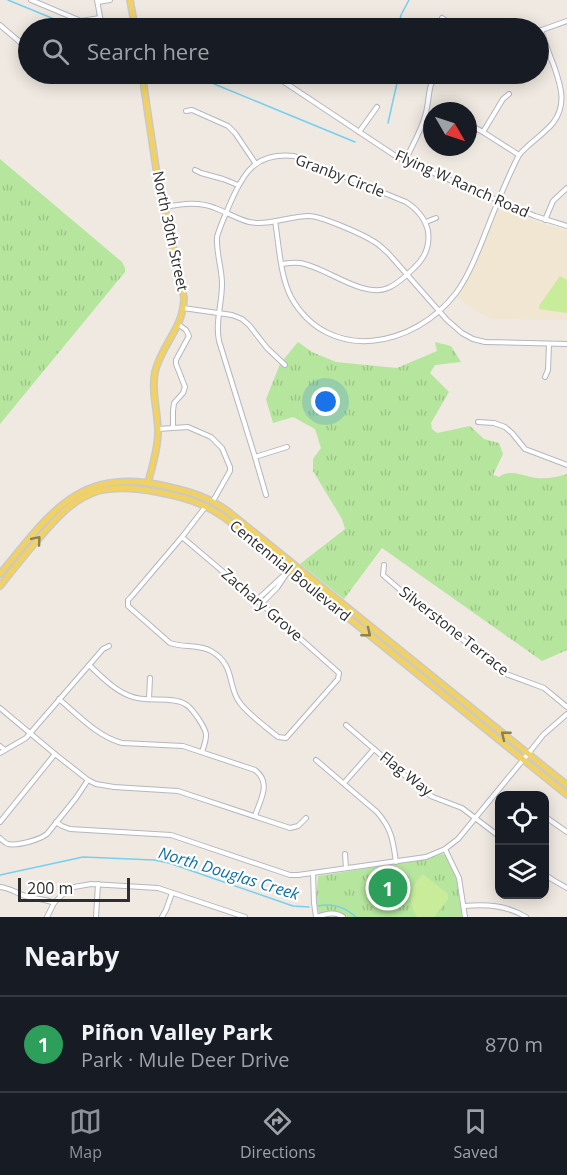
<!DOCTYPE html>
<meta charset="utf-8">
<style>
:root{--surface:#171b24;--page:#20242c;--text:#f1f3f6;--muted:#9ea1a6;--line:#363941;--accent:#8c9099}
body{margin:0;font-family:"Open Sans",sans-serif;background:var(--page);color:var(--text)}
.controls{position:absolute;right:18px;bottom:18px;display:grid;overflow:hidden;border-radius:12px;box-shadow:0 3px 15px #0003}
.controls button{width:54px;height:54px;display:grid;place-items:center;padding:0;border:0;border-bottom:2px solid var(--line);background:var(--surface);color:var(--text);font:30px sans-serif}
.compass{position:absolute;left:423px;top:102px;width:54px;height:54px;border-radius:50%;background:var(--surface);box-shadow:0 3px 15px #0003;rotate:129deg}
.scale{position:absolute;left:18px;bottom:15px;width:112px;box-sizing:border-box;padding-left:6px;border:3px solid #2e2e2e;border-top:0;font-size:16px;line-height:21px;white-space:nowrap;color:#2e2e2e;-webkit-text-stroke:4px #fff;paint-order:stroke}
.you{position:absolute;left:326px;top:402px;width:21px;height:21px;margin:-15px;border:4px solid #fff;border-radius:50%;background:#1a73e8;box-shadow:0 0 0 9px #1a73e833}
.badge{display:grid;place-items:center;width:39px;height:39px;border-radius:50%;background:var(--accent);color:#fff;font-size:20px;font-weight:700}
.pin{position:absolute;translate:-50% -50%;border:3px solid #fff;box-shadow:0 2px 6px #0006}
.list{margin:0;padding:0;list-style:none}
h2{display:flex;justify-content:space-between;align-items:center;height:78px;margin:0;padding:0 24px;font-size:26px}
h2 small{font-size:20px;font-weight:400;color:var(--muted)}
.list li{display:grid;grid-template-columns:39px 1fr auto;gap:18px;align-items:center;box-sizing:border-box;height:96px;padding:0 24px;border-top:2px solid var(--line)}
.list b{display:block;font-size:22px;white-space:nowrap}
.list p{margin:0;font-size:20px;white-space:nowrap;color:var(--muted)}
.list em{font-size:20px;font-style:normal;color:var(--muted)}
.icon{flex:none;width:33px;height:33px;fill:none;stroke:currentColor;stroke-width:2;stroke-linecap:round;stroke-linejoin:round}
.map{position:relative;flex:none;width:567px;height:917px;overflow:hidden}
.search{position:absolute;background:var(--surface);box-shadow:0 3px 15px #0003;left:18px;right:18px;top:18px;height:66px;display:flex;align-items:center;gap:15px;box-sizing:border-box;padding:0 21px;border-radius:33px;color:var(--muted);font-size:22px}
.sheet{height:174px;background:var(--surface)}
nav{display:flex;justify-content:space-around;align-items:center;box-sizing:border-box;height:84px;border-top:2px solid var(--line);background:var(--surface);font-size:16px;color:var(--muted)}
nav a{display:grid;justify-items:center;gap:3px}
nav .on{color:var(--accent)}
.map>svg:first-child{display:block}
.education{fill:#f0e6d1}
.grass{fill:url(#grass-tufts)}
.pitch{fill:#c9ec9a}
.lines{fill:none;stroke-linecap:round;stroke-linejoin:round}
.stream{stroke:#75cff0;stroke-width:1.5}
.minor-casing{stroke:#b4b7c1;stroke-width:6}
.major-casing{stroke:#c9c9c9;stroke-width:8}
.minor{stroke:#fff;stroke-width:4}
.major{stroke:#f2d163;stroke-width:5}
.oneway{stroke:#908048}
.labels{text-anchor:middle;stroke-width:4.5;stroke-linejoin:round;paint-order:stroke}
.street-label{font-size:15px;fill:#2e2e2e;stroke:#fff}
.water-label{font-size:16px;font-style:italic;fill:#0d6fa3;stroke:#fff}
</style>
<div class="map">
<svg width="567" height="917" viewBox="0 0 567 917">
<defs>
<pattern id="grass-tufts" width="24" height="20" patternUnits="userSpaceOnUse" patternTransform="scale(1.5)"><rect width="24" height="20" fill="#b6e59e"/><path d="M3 7l-1-3M5 7V3M7 7l1-3M15 17l-1-3M17 17v-4M19 17l1-3" fill="none" stroke="#9dc588"/></pattern>
</defs>
<rect width="100%" height="100%" fill="#efe9e1"/>
<!-- education -->
<polygon class="education" points="501,207 543,224 567,231 567,320 491,319 471,308 457,297 473,271 499,208"/>
<!-- grass -->
<g class="grass">
<polygon points="0,159 122,262 125,268 125,272 0,424"/>
<path d="M298,342L312,352L336,362L397,368L437,351L435,342L451,346L461,362L435,365L430,373L449,392L431,423L432,429L437,433L470,426L484,439L499,443L503,454L493,475L499,477C512,468 524,477 537,478C548,479 558,477 567,474V650L542,661L382,548L344,599L300,564L345,529L342,519L313,471V459L321,448L315,429L293,417L273,423L266,399L280,364Z"/>
<path d="M442,854L445,855L454,872L458,885L462,917H347C338,909 330,912 319,914L316,896L318,876L426,859Z"/>
</g>
<!-- pitch -->
<g class="pitch">
<polygon points="560,276 567,280 567,313 539,309 539,306"/>
<path d="M423,874L448,894V899L434,917H417C407,902 410,886 423,874Z"/>
</g>
<g class="lines">
<!-- stream -->
<g class="stream">
<polyline points="8,0 76,28"/>
<polyline points="398,28 401,15 409,0"/>
<polyline points="190,74 355,142"/>
<polyline points="388,123 399,74"/>
<polyline points="0,875 83,857 154,860 169,863 293,906 309,907"/>
<path d="M318,906C334,903 344,907 356,917"/>
</g>
<!-- minor casing -->
<g class="minor-casing">
<g id="minor">
<polyline points="31,0 81,21 100,18"/>
<polyline points="97,0 102,28"/>
<polyline points="98,2 110,0"/>
<polyline points="442,18 449,23 451,28"/>
<polyline points="0,25 28,49"/>
<polyline points="539,31 567,21"/>
<polyline points="272,74 394,155 405,161 535,216 567,226"/>
<polyline points="186,111 192,110 228,126 235,133 256,164"/>
<polyline points="468,124 483,132 519,155"/>
<polyline points="359,132 377,107"/>
<polyline points="483,132 503,99 509,94"/>
<path d="M405,161C412,146 421,131 425,116C430,101 427,87 436,74"/>
<polyline points="195,170 201,173 223,179 238,185"/>
<path d="M165,207C182,204 198,201 215,208C226,212 237,219 249,222C269,226 289,216 309,216C321,216 362,234 373,241C379,244 383,249 388,253L447,320L462,333L473,339L485,342L567,344"/>
<polyline points="545,220 553,201 567,188"/>
<path d="M275,221C279,244 280,276 291,297C329,365 415,347 456,293C467,278 474,261 481,244C493,214 504,184 519,155C529,143 543,135 553,123C567,105 561,86 554,66C549,54 545,42 541,30"/>
<polyline points="426,222 436,218"/>
<polyline points="183,308 232,315 242,319 249,325 267,348 285,365"/>
<polyline points="545,377 548,370 549,344"/>
<polyline points="478,422 494,423 505,427 512,433 525,449 567,465"/>
<polyline points="173,427 173,411 174,403 183,393 185,387 176,364 176,360 189,336 186,330 178,324"/>
<polyline points="158,429 188,427 211,437 222,448 230,467 230,471 213,501"/>
<polyline points="255,457 287,447"/>
<path d="M266,495L255,457L219,341C215,322 222,304 222,284C222,268 216,253 217,237C220,226 225,216 229,206C243,173 255,152 294,156L406,202C417,209 425,218 428,231C430,245 425,258 414,268C407,275 398,284 388,288C363,299 326,267 300,263C294,262 288,263 282,264"/>
<path d="M182,537L267,609L339,673L338,679L286,738L278,737C266,727 249,715 240,703C227,687 236,665 211,651C198,644 184,648 170,643L128,606V600L131,597L182,537L206,506"/>
<polyline points="384,565 383,575 405,594 506,674 544,688 567,707"/>
<polyline points="257,600 284,575"/>
<polyline points="261,604 277,588 293,564"/>
<path d="M89,665C101,676 114,690 130,696C145,703 172,696 185,704C191,707 194,713 198,718C208,733 208,735 202,752"/>
<path d="M59,699C78,715 98,737 122,743L183,746L255,770C272,783 260,800 255,816"/>
<polyline points="149,699 150,678"/>
<polyline points="0,708 55,754 88,780 96,784 114,787 178,791 290,828 298,826 306,818"/>
<polyline points="346,725 423,791 433,797 462,808 500,837"/>
<polyline points="0,746 5,750"/>
<polyline points="0,753 26,738 103,649 109,646"/>
<path d="M316,760L377,812C392,829 393,841 396,862"/>
<polyline points="344,783 374,749"/>
<polyline points="544,816 567,832"/>
<polyline points="0,822 55,754"/>
<polyline points="56,822 62,826 70,829 171,835 290,875 298,875 426,857 445,849 458,839 532,749 543,735 567,714"/>
<path d="M0,838C3,841 5,843 8,844C18,846 39,840 47,834L76,798L88,780"/>
<polyline points="445,849 459,878 465,917"/>
<polyline points="345,854 346,868"/>
<polyline points="313,873 314,903 316,917"/>
<polyline points="544,874 553,880 567,888"/>
<path d="M0,887C11,888 19,895 29,897C38,899 45,899 54,903"/>
<path d="M464,906C486,904 506,905 526,917"/>
<polyline points="47,917 54,903 65,892 74,887 91,884 158,888 245,917"/>
<polyline points="96,917 98,884"/>
<polyline points="162,917 166,910 172,893"/>
<path d="M316,917C326,914 335,911 343,917"/>
</g>
</g>
<!-- major casing -->
<g class="major-casing">
<g id="major">
<polyline points="130,0 135,28"/>
<path d="M142,74L156,168L184,298C183,330 162,343 155,372C151,391 158,412 158,432C158,449 152,467 148,483"/>
<path d="M0,574C50,514 78,466 165,486C191,492 207,496 229,512L567,785"/>
<path d="M0,586C12,571 23,557 35,543C53,522 70,500 98,491C117,486 137,488 157,492C184,497 202,502 225,518L567,795"/>
</g>
</g>
<!-- minor -->
<use href="#minor" class="minor"/>
<!-- major -->
<use href="#major" class="major"/>
</g>
<!-- one-way arrows -->
<defs><path id="oneway-chevron" d="M-2-3.5L2.5 0L-2 3.5" fill="none" stroke-width="1.6" stroke-linecap="round" stroke-linejoin="round" transform="scale(1.5)"/></defs>
<g class="oneway">
<use href="#oneway-chevron" transform="translate(37 540) rotate(-50)"/>
<use href="#oneway-chevron" transform="translate(367 633) rotate(39)"/>
<use href="#oneway-chevron" transform="translate(505 735) rotate(-141)"/>
</g>
<g class="labels">
<!-- street labels -->
<g class="street-label">
<text transform="translate(340 176) rotate(21)" y="5">Granby Circle</text>
<text transform="translate(462 184) rotate(24)" y="5">Flying W Ranch Road</text>
<text transform="translate(170 231) rotate(78)" y="5">North 30th Street</text>
<text transform="translate(290 571) rotate(39)" y="5">Centennial Boulevard</text>
<text transform="translate(262 605) rotate(41)" y="5">Zachary Grove</text>
<text transform="translate(454 631) rotate(38)" y="5">Silverstone Terrace</text>
<text transform="translate(406 774) rotate(38)" y="5">Flag Way</text>
</g>
<!-- water labels -->
<g class="water-label">
<text transform="translate(229 873) rotate(17)" y="6">North Douglas Creek</text>
</g>
</g>
</svg>
<div class="controls">
<button><svg class="icon" aria-label="locate" viewBox="0 0 24 24"><circle cx="12" cy="12" r="6"/><path d="M12 2v4M12 18v4M2 12h4M18 12h4"/></svg></button>
<button><svg class="icon" aria-label="layers" viewBox="0 0 24 24"><path d="M12 4l9 5-9 5-9-5zM3 14l9 5 9-5"/></svg></button>
</div>
<svg class="compass" viewBox="-18 -18 36 36"><path d="M0-13l5 13h-10z" fill="#e53935"/><path d="M0 13l5-13h-10z" fill="#9ea1a6"/></svg>
<div class="scale">200 m</div>
<div class="you"></div>
<div class="pin badge" style="left:388px;top:888px;background:#2e9e5b">1</div>
<div class="search"><svg class="icon" aria-label="search" viewBox="0 0 24 24"><circle cx="10" cy="10" r="6"/><path d="M15 15l6 6"/></svg>Search here</div>
</div>
<section class="sheet">
<h2>Nearby<small></small></h2>
<ul class="list">
<li><span class="badge" style="background:#2e9e5b">1</span><div><b>Piñon Valley Park</b><p>Park · Mule Deer Drive</p></div><em>870 m</em></li>
</ul>
</section>
<nav>
<a class="on"><svg class="icon" aria-label="map" viewBox="0 0 24 24"><path d="M3 6l6-2 6 2 6-2v14l-6 2-6-2-6 2zM9 4v14M15 6v14"/></svg>Map</a>
<a><svg class="icon" aria-label="directions" viewBox="0 0 24 24"><path d="M12 3l9 9-9 9-9-9zM9 14v-3h6M13 9l2 2-2 2"/></svg>Directions</a>
<a><svg class="icon" aria-label="saved" viewBox="0 0 24 24"><path d="M7 4h10v16l-5-4-5 4z"/></svg>Saved</a>
</nav>
